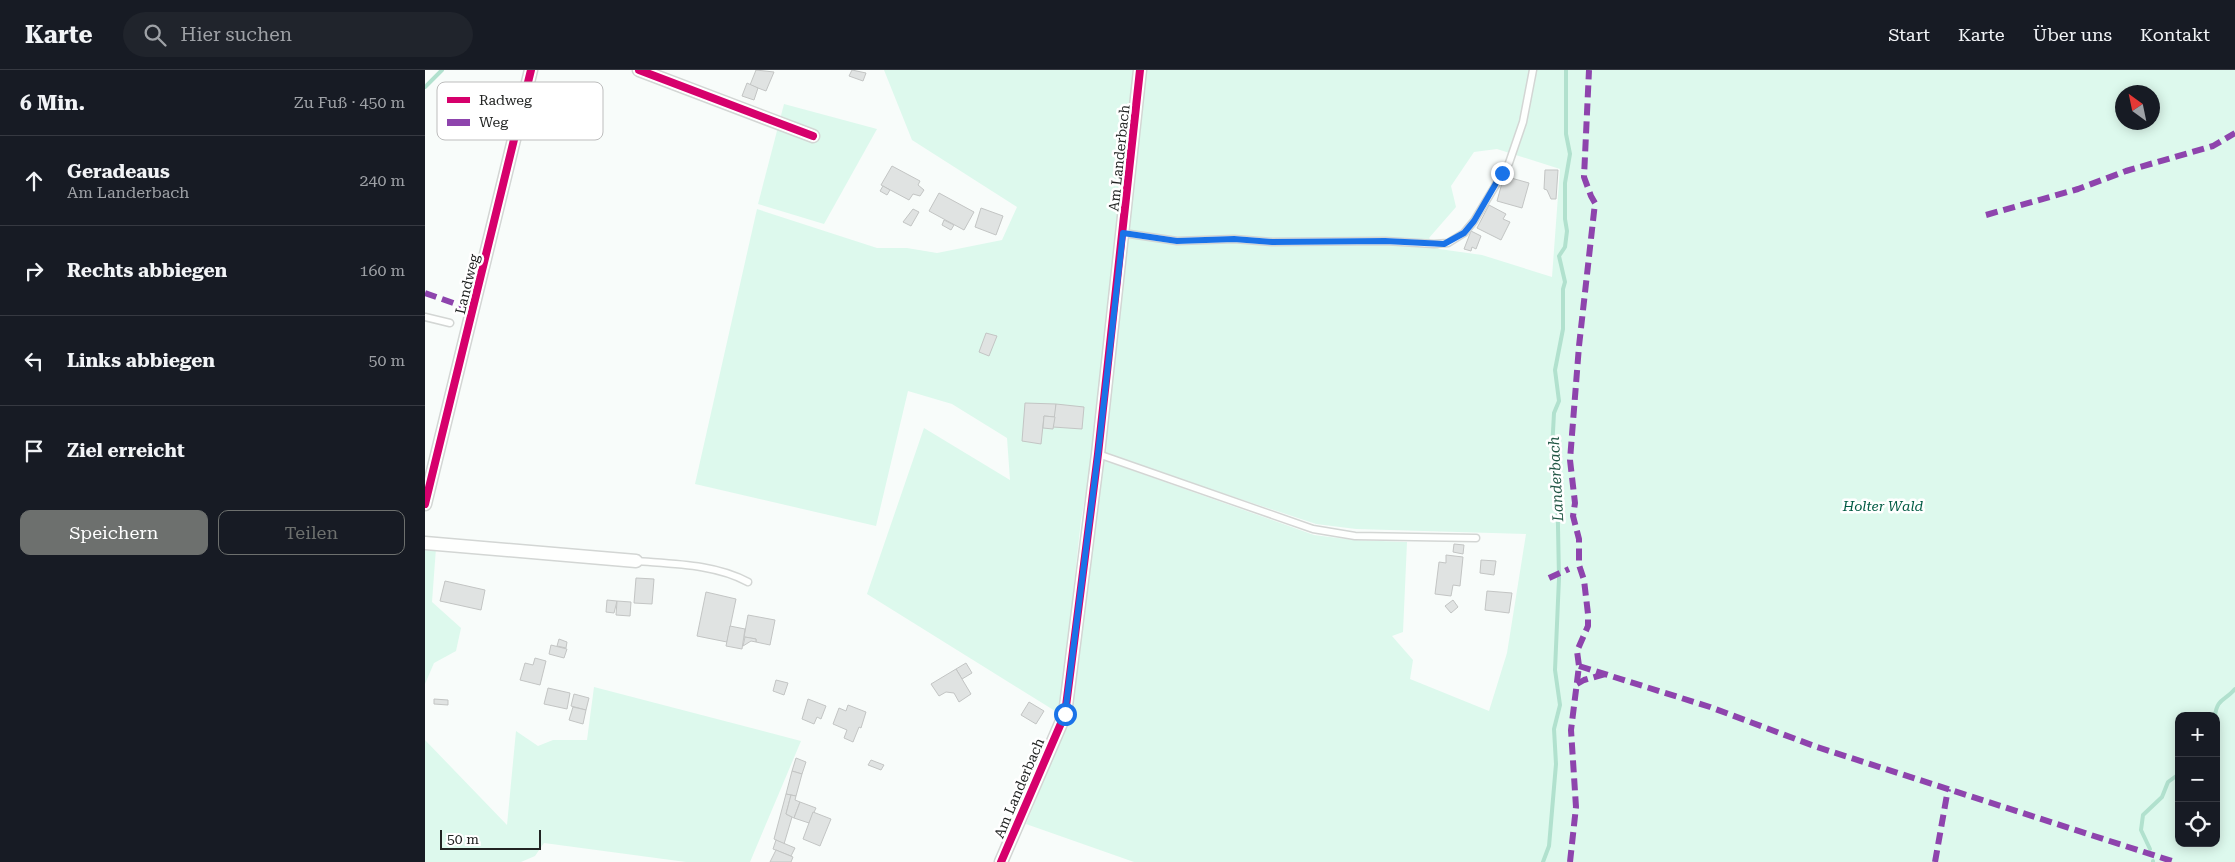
<!DOCTYPE html>
<html lang="de">
<meta charset="utf-8">
<style>
:root{--surface:#171b24;--page:#20242c;--text:#f1f3f6;--muted:#9ea1a6;--line:#363941;--accent:#6d706e}
body{margin:0;font-family:"Roboto Serif",serif;background:var(--page);color:var(--text)}
.controls{position:absolute;right:15px;bottom:15px;display:grid;overflow:hidden;border-radius:10px;box-shadow:0 2px 12px #0003}
.controls button{width:45px;height:45px;display:grid;place-items:center;padding:0;border:0;border-bottom:1px solid var(--line);background:var(--surface);color:var(--text);font:25px sans-serif}
.compass{position:absolute;left:1690px;top:15px;width:45px;height:45px;border-radius:50%;background:var(--surface);box-shadow:0 2px 12px #0003;rotate:327deg}
.scale{position:absolute;left:15px;bottom:12px;width:101px;box-sizing:border-box;padding-left:5px;border:2px solid #222423;border-top:0;font-size:14px;line-height:18px;white-space:nowrap;color:#222423;-webkit-text-stroke:4px #fff;paint-order:stroke}
.stop{position:absolute;width:15px;height:15px;margin:-11px;border:4px solid #1a73e8;border-radius:50%;background:#fff}
.stop.end{background:#1a73e8;border-color:#fff;box-shadow:0 1px 5px #0008}
.list{margin:0;padding:0;list-style:none}
h2{display:flex;justify-content:space-between;align-items:center;height:65px;margin:0;padding:0 20px;font-size:21px}
h2 small{font-size:16px;font-weight:400;color:var(--muted)}
.list li{display:grid;grid-template-columns:32px 1fr auto;gap:15px;align-items:center;box-sizing:border-box;height:90px;padding:0 20px;border-top:1px solid var(--line)}
.list b{display:block;font-size:19px;white-space:nowrap}
.list p{margin:0;font-size:16px;white-space:nowrap;color:var(--muted)}
.list em{font-size:16px;font-style:normal;color:var(--muted)}
.actions{display:flex;gap:10px;padding:15px 20px}
.actions a{flex:1;padding:11px 0;border:1px solid var(--accent);border-radius:10px;text-align:center;font-size:18px;color:var(--accent)}
.actions .main{background:var(--accent);color:#fff}
.icon{flex:none;width:28px;height:28px;fill:none;stroke:currentColor;stroke-width:2;stroke-linecap:round;stroke-linejoin:round}
.map{position:relative;flex:none;width:1810px;height:792px;overflow:hidden}
header{display:flex;align-items:center;gap:30px;box-sizing:border-box;height:70px;padding:0 25px;background:var(--surface);border-bottom:1px solid var(--line)}
header strong{font-size:24px}
nav{display:flex;gap:28px;margin-inline-start:auto;font-size:18px}
.search{width:350px;height:45px;background:var(--page);display:flex;align-items:center;gap:12px;box-sizing:border-box;padding:0 18px;border-radius:28px;color:var(--muted);font-size:19px}
main{display:flex}
aside{flex:1;background:var(--surface)}
.map>svg:first-child{display:block}
.green{fill:#ddf9ed;fill-rule:evenodd}
.lines{fill:none;stroke-linecap:round;stroke-linejoin:round}
.stream{stroke:#b1e1ce;stroke-width:4}
.building{fill:#e0e3e2;stroke:#c3c5c4}
.lane-casing{stroke:#d3d6d4;stroke-width:9}
.street-casing{stroke:#d3d6d4;stroke-width:15}
.lane{stroke:#fefffe;stroke-width:6}
.street{stroke:#fefffe;stroke-width:12}
.quiet{stroke:#8e44ad;stroke-width:6;stroke-dasharray:12 6;stroke-linecap:butt}
.cycleway-casing{stroke:#fff;stroke-width:11}
.cycleway{stroke:#d6006c;stroke-width:8}
.route{stroke:#1a73e8;stroke-width:6}
.labels{text-anchor:middle;stroke-width:5;stroke-linejoin:round;paint-order:stroke}
.street-label{font-size:14px;fill:#222423;stroke:#fff}
.park-label{font-size:14px;font-style:italic;fill:#005b43;stroke:#fff}
.water-label{font-size:15px;font-style:italic;fill:#215644;stroke:#fff}
.key{fill:#fff;stroke:#bdbdbd;stroke-width:1}
.key-label{font-size:14px;fill:#222423}
</style>
<header>
<strong>Karte</strong>
<div class="search"><svg class="icon" aria-label="search" viewBox="0 0 24 24"><circle cx="10" cy="10" r="6"/><path d="M15 15l6 6"/></svg>Hier suchen</div>
<nav><a>Start</a><a>Karte</a><a>Über uns</a><a>Kontakt</a></nav>
</header>
<main>
<aside>
<h2>6 Min.<small>Zu Fuß · 450 m</small></h2>
<ul class="list">
<li><svg class="icon" aria-label="ahead" viewBox="0 0 24 24"><path d="M12 20V5M6 11l6-6 6 6"/></svg><div><b>Geradeaus</b><p>Am Landerbach</p></div><em>240 m</em></li>
<li><svg class="icon" aria-label="right" viewBox="0 0 24 24"><path d="M7 20v-9h11M14 6l5 5-5 5"/></svg><div><b>Rechts abbiegen</b></div><em>160 m</em></li>
<li><svg class="icon" aria-label="left" viewBox="0 0 24 24"><path d="M17 20v-9H6M10 6l-5 5 5 5"/></svg><div><b>Links abbiegen</b></div><em>50 m</em></li>
<li><svg class="icon" aria-label="arrive" viewBox="0 0 24 24"><path d="M6 21V4h12l-3 4 3 4H6"/></svg><div><b>Ziel erreicht</b></div></li>
</ul>
<div class="actions"><a class="main">Speichern</a><a>Teilen</a></div>
</aside>
<div class="map">
<svg width="1810" height="792" viewBox="0 0 1810 792">
<rect width="100%" height="100%" fill="#f8fcfa"/>
<!-- green -->
<g class="green">
<polygon points="459,0 708,0 682,263 668,384 656,450 635,644 442,524 499,358 585,410 582,368 527,334 483,321 451,456 270,414 332,139 452,178 482,178 512,183 577,170 592,137 487,70"/>
<path d="M720,0H1810V792H709L601,754L645,646L678,390L889,465L929,470L982,472L978,562L967,566L988,590L985,609L1064,641L1082,583L1101,464L931,459L891,454L679,384ZM1698,22H1728V52H1698ZM1072,79L1135,99L1127,207L1057,185L1014,179L1004,168L1031,137L1026,116L1049,82ZM1754,646H1791V773H1754Z"/>
<polygon points="359,34 452,59 399,154 333,134"/>
<polygon points="11,478 7,532 36,558 31,581 9,593 0,614 0,479"/>
<polygon points="169,617 376,671 325,792 261,792 119,773 110,786 96,792 0,792 0,670 82,755 91,661 113,676 128,670 162,670"/>
</g>
<g class="lines">
<!-- stream -->
<g class="stream">
<polyline points="0,17 17,0"/>
<path d="M1790,646C1792,628 1800,631 1810,619"/>
<polyline points="1725,779 1716,760 1718,745 1737,727 1743,712 1754,704"/>
<polyline points="1728,791 1728,792"/>
<polyline points="1118,792 1124,776 1131,694 1129,659 1135,635 1130,600 1134,508 1132,406 1127,380 1129,343 1134,331 1130,300 1138,259 1138,219 1140,212 1134,186 1140,177 1142,161 1140,149 1140,113 1145,84 1141,64 1141,0"/>
</g>
</g>
<!-- building -->
<g class="building">
<polygon points="331,0 349,2 341,21 325,15"/>
<polygon points="427,0 441,3 438,11 424,6"/>
<polygon points="322,13 333,18 329,30 317,26"/>
<polygon points="467,96 495,111 493,115 499,120 495,126 488,124 484,130 456,115"/>
<polygon points="1120,100 1133,100 1131,129 1126,129 1122,120 1119,119"/>
<polygon points="1079,106 1104,113 1097,138 1072,131"/>
<polygon points="458,116 465,120 462,125 455,121"/>
<polygon points="514,123 549,142 539,160 504,141"/>
<polygon points="1064,135 1081,144 1078,149 1085,152 1076,170 1052,158"/>
<polygon points="556,138 578,146 571,165 550,157"/>
<polygon points="488,139 494,142 486,156 478,152"/>
<polygon points="519,150 529,155 526,160 517,155"/>
<polygon points="1046,161 1056,166 1051,179 1047,177 1046,181 1039,179"/>
<polygon points="561,263 572,266 564,286 554,282"/>
<polygon points="600,333 631,334 630,347 619,346 616,374 597,371"/>
<polygon points="631,334 659,337 657,359 628,357"/>
<polygon points="619,346 630,347 628,359 618,358"/>
<polygon points="1029,474 1039,475 1038,484 1028,482"/>
<polygon points="1021,485 1038,487 1035,516 1028,515 1026,526 1010,524 1014,492 1021,493"/>
<polygon points="1056,490 1071,491 1069,505 1055,503"/>
<polygon points="211,508 229,509 227,534 209,533"/>
<polygon points="20,511 60,520 56,540 15,531"/>
<polygon points="1062,521 1087,523 1084,543 1060,540"/>
<polygon points="281,522 311,529 302,572 272,566"/>
<polygon points="182,530 192,531 189,543 181,542"/>
<polygon points="1028,530 1033,537 1026,543 1020,536"/>
<polygon points="192,531 206,532 205,546 191,545"/>
<polygon points="323,545 350,550 345,575 331,572 331,569 319,567"/>
<polygon points="305,556 320,559 317,579 301,576"/>
<polygon points="320,567 331,569 331,572 326,571 318,576"/>
<polygon points="134,569 142,572 141,578 132,576"/>
<polygon points="126,575 142,579 139,588 124,584"/>
<polygon points="110,588 121,591 115,615 95,610 100,593 108,595"/>
<polygon points="541,593 547,603 537,609 531,599"/>
<polygon points="531,599 546,624 534,632 529,623 521,622 514,626 506,614"/>
<polygon points="351,610 363,613 359,625 348,621"/>
<polygon points="123,618 145,623 142,639 119,634"/>
<polygon points="149,624 164,628 161,640 146,636"/>
<polygon points="9,629 23,630 23,635 9,634"/>
<polygon points="383,629 401,636 396,649 392,647 389,654 377,649"/>
<polygon points="604,632 619,641 611,654 596,645"/>
<polygon points="423,635 441,642 436,658 434,657 428,672 419,668 422,660 408,654 414,638 421,641"/>
<polygon points="148,637 161,640 158,654 144,650"/>
<polygon points="371,688 381,692 377,704 367,701"/>
<polygon points="446,690 459,695 456,700 443,695"/>
<polygon points="367,701 377,704 371,726 361,724"/>
<polygon points="361,724 366,725 361,744 367,747 359,774 349,769"/>
<polygon points="366,725 371,726 370,730 375,732 369,748 361,744"/>
<polygon points="375,732 391,738 384,753 369,748"/>
<polygon points="388,742 406,749 395,776 378,769"/>
<polygon points="351,770 370,778 366,786 348,779"/>
<polygon points="351,780 368,787 366,792 345,792"/>
</g>
<g class="lines">
<!-- lane casing -->
<g class="lane-casing">
<g id="lane">
<polyline points="698,163 752,171 809,169 847,172 960,171 1009,174 1023,173 1039,163 1049,151 1084,93 1098,52 1108,0"/>
<polyline points="0,247 25,253"/>
<polyline points="673,384 888,459 930,466 1051,468"/>
<path d="M211,491C248,494 290,494 323,512"/>
</g>
</g>
<!-- street casing -->
<g class="street-casing">
<g id="street">
<polyline points="214,0 388,66"/>
<polyline points="0,434 106,0"/>
<polyline points="0,473 211,491"/>
<polyline points="576,792 640,644 673,384 715,0"/>
</g>
</g>
<!-- lane -->
<use href="#lane" class="lane"/>
<!-- street -->
<use href="#street" class="street"/>
<!-- quiet -->
<g class="quiet">
<polyline points="1561,145 1653,119 1701,101 1788,76 1810,63"/>
<polyline points="0,223 48,240"/>
<polyline points="1124,508 1144,499"/>
<polyline points="1154,596 1285,637 1392,677 1750,792"/>
<polyline points="1152,614 1159,610 1180,604"/>
<polyline points="1145,792 1151,737 1146,660 1154,596 1152,581 1163,556 1163,544 1159,510 1154,495 1154,469 1148,446 1150,433 1145,390 1154,276 1170,133 1166,126 1159,107 1164,0"/>
<polyline points="1510,792 1523,719"/>
</g>
<!-- cycleway casing -->
<g class="cycleway-casing">
<g id="cycleway">
<polyline points="214,0 388,66"/>
<polyline points="0,434 106,0"/>
<polyline points="576,792 640,644 673,384 715,0"/>
</g>
</g>
<!-- cycleway -->
<use href="#cycleway" class="cycleway"/>
</g>
<g class="lines">
<!-- route -->
<polyline class="route" points="640,644 673,384 698,163 752,171 809,169 847,172 960,171 1019,174 1039,163 1049,151 1077,103"/>
</g>
<g class="labels">
<!-- street labels -->
<g class="street-label">
<text transform="translate(694 88) rotate(-84)" y="5">Am Landerbach</text>
<text transform="translate(42 214) rotate(-76)" y="5">Landweg</text>
<text transform="translate(594 718) rotate(-67)" y="5">Am Landerbach</text>
</g>
<!-- park labels -->
<g class="park-label">
<text x="1458" y="441">Holter Wald</text>
</g>
<!-- water labels -->
<g class="water-label">
<text transform="translate(1131 409) rotate(-93)" y="5">Landerbach</text>
</g>
</g>
<!-- legend -->
<rect x="12" y="12" width="166" height="58" rx="8" class="key"/>
<rect x="22" y="27" width="23" height="6" fill="#d6006c"/>
<rect x="22" y="49" width="23" height="7" fill="#8e44ad"/>
<g class="key-label">
<text x="54" y="35">Radweg</text>
<text x="54" y="57">Weg</text>
</g>
</svg>
<div class="controls">
<button>+</button>
<button>−</button>
<button><svg class="icon" aria-label="locate" viewBox="0 0 24 24"><circle cx="12" cy="12" r="6"/><path d="M12 2v4M12 18v4M2 12h4M18 12h4"/></svg></button>
</div>
<svg class="compass" viewBox="-18 -18 36 36"><path d="M0-13l5 13h-10z" fill="#e53935"/><path d="M0 13l5-13h-10z" fill="#9ea1a6"/></svg>
<div class="scale">50 m</div>
<div class="stop" style="left:640px;top:644px"></div>
<div class="stop end" style="left:1077px;top:103px"></div>
</div>
</main>
